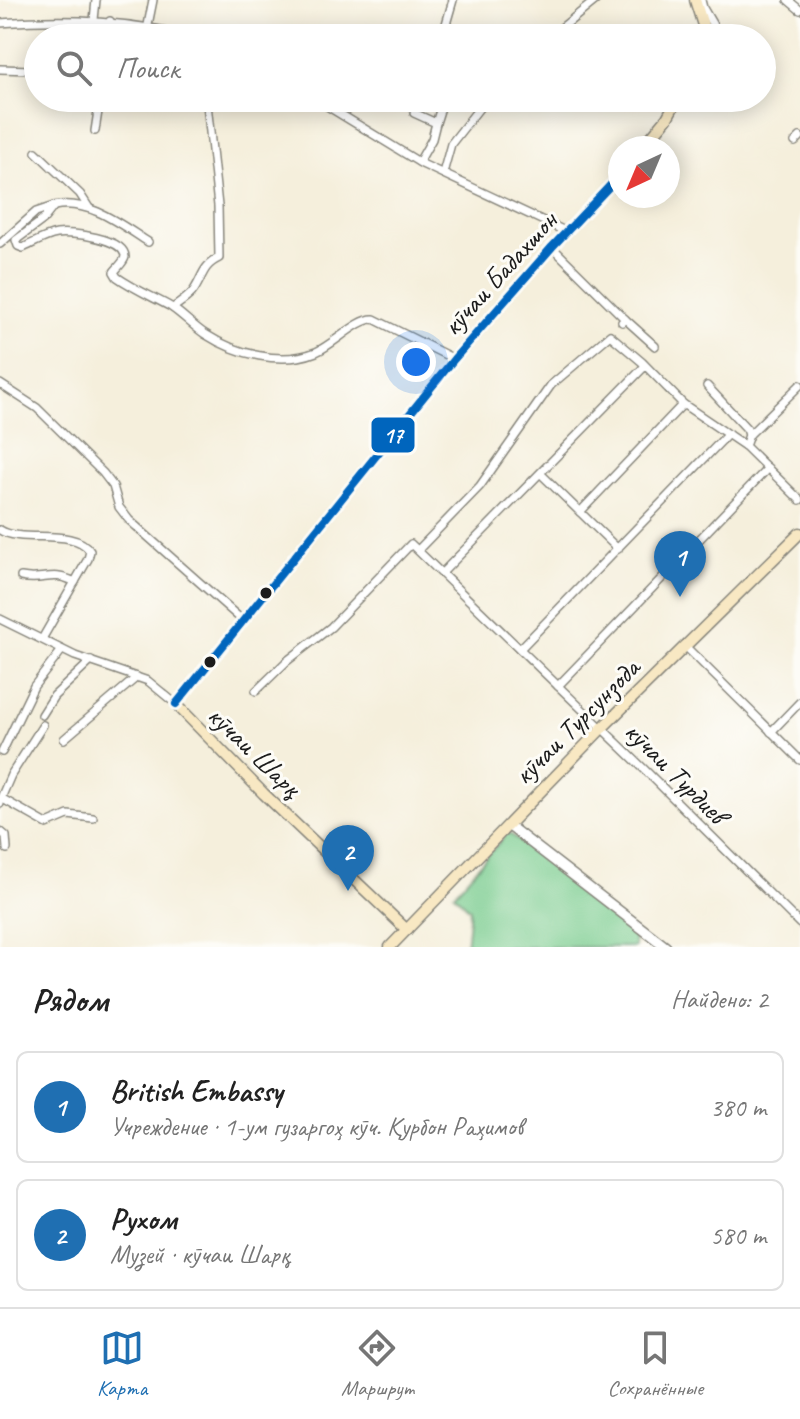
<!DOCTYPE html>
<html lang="ru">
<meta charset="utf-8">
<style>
:root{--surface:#fff;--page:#f6f6f6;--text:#222;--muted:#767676;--line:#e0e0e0;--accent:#1f6fb2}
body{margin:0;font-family:Caveat,sans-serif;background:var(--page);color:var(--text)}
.compass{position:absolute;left:608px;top:136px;width:72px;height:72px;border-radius:50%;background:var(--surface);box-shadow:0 4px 20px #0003;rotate:224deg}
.you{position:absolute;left:416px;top:362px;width:28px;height:28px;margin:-20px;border:6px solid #fff;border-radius:50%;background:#1a73e8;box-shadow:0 0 0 12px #1a73e833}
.badge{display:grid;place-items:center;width:52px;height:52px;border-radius:50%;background:var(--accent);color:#fff;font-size:26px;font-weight:700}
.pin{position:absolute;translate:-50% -66px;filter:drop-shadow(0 2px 4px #0008)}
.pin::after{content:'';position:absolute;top:42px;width:28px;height:24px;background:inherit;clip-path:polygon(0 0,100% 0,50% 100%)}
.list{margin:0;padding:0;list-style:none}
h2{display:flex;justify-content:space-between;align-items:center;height:104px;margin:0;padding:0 32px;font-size:34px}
h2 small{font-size:26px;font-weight:400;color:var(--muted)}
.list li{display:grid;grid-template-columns:52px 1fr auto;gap:24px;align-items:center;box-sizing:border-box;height:112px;margin:0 16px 16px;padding:0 16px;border:2px solid var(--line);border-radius:12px}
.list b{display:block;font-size:30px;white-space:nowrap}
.list p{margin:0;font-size:26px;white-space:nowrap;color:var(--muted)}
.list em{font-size:26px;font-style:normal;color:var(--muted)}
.icon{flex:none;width:44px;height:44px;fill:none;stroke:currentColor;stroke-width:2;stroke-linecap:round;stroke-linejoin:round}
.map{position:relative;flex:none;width:800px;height:947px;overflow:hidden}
.search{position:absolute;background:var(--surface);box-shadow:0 4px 20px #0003;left:24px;right:24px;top:24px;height:88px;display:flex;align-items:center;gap:20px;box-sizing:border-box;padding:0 28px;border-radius:44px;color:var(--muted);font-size:30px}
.sheet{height:360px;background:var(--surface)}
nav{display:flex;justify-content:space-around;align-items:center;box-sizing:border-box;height:112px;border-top:2px solid var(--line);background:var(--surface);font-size:22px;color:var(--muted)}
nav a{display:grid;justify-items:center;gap:4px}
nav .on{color:var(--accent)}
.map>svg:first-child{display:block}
.green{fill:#79cc8f;stroke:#4a7456;stroke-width:2}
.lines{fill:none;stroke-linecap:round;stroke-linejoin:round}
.minor-casing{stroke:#88867c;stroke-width:10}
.tertiary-casing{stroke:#88867c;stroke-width:12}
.secondary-casing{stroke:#88867c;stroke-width:13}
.minor{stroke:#fff;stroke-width:7}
.tertiary{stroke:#fff;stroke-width:9}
.secondary{stroke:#f8e8c3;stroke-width:10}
.bus-1-casing{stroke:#fdfcf7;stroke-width:14}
.bus-1{stroke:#0065bd;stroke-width:8}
.bus-dot{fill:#1c1c1c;stroke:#fdfcf7;stroke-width:3}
.labels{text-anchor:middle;stroke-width:6;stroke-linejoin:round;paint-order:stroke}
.street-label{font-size:28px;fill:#1c1c1c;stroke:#fdfcf7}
.line-badge{stroke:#fdfcf7;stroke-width:3}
.badge-label{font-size:22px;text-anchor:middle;font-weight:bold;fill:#fff}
</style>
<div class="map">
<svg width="800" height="947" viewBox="0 0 800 947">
<rect width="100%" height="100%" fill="#fdfcf7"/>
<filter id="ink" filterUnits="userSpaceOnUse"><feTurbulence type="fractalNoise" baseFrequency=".0125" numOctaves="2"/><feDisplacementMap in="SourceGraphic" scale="16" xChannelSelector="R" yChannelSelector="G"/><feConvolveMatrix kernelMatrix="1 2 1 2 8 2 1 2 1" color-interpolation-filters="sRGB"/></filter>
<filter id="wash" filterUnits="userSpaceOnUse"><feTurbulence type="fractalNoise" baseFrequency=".006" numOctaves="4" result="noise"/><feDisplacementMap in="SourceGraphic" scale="32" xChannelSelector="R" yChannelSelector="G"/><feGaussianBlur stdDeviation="1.8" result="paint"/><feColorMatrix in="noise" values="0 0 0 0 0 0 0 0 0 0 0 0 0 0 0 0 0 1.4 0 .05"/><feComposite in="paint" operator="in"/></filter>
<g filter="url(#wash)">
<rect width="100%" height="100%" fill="#f5efdc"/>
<!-- green -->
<polygon class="green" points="508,832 633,931 635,947 466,947 470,909 454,894"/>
</g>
<g filter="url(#ink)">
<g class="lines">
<!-- minor casing -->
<g class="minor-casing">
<g id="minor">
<polyline points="701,0 703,8 717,32"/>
<polyline points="788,0 800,10"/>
<polyline points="94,20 96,0"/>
<path d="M0,23C72,18 129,21 199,38"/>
<polyline points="148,25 153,0"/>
<polyline points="108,38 110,21"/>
<polyline points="442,38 453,0"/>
<polyline points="549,38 596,0"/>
<polyline points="0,69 31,70"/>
<polyline points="314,98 422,164 567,232"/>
<polyline points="416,98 414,113 436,123 432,139 419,162"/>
<polyline points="436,123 444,98"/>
<polyline points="95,131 100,98"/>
<polyline points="795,142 800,137"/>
<polyline points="36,152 80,194 89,208"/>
<polyline points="443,173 451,144 487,98"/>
<path d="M54,206C89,199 120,224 148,242"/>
<path d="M0,244L36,212L54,206L43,220L16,240L18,246L23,248C34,243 45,236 57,234C71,232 125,238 125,257C124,262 117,268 114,272L117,277C134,289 153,297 171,307C183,315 193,326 205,334C236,354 281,366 316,352C334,344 359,318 374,319L454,359"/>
<polyline points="552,247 625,319 622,322"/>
<path d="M173,308C179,303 190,297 194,290C203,277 202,266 219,258L218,206L207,104"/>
<polyline points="625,319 655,346"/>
<polyline points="0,384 37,408 103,473 113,486 119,507 129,520 242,620"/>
<polyline points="707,386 747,429 749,435"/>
<polyline points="745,446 749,435 800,385"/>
<polyline points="541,474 618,549"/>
<polyline points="580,512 683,404"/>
<path d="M0,530C22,544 75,527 90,551L88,559L42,639"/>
<polyline points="418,550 480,486 551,385 610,335 642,362 683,404 745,446 800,500"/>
<polyline points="442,573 645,366"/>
<path d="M21,577C45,582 51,570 75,582"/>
<polyline points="0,619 75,656 148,681 176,704"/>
<polyline points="685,646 800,760"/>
<polyline points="520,649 728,434"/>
<polyline points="558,686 768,468"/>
<polyline points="256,691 287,661 331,627 411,544 643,768 800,924"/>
<polyline points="42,715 54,696 91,661"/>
<polyline points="771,732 800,702"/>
<polyline points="64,739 137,677"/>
<polyline points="2,752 34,686 62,650"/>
<polyline points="1,798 11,775 43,725"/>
<polyline points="0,804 1,798 47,824 68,815 93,818"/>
<polyline points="0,831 6,836 7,849"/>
</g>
</g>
<!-- tertiary casing -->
<g class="tertiary-casing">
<polyline id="tertiary" points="508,825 666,947"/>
</g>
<!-- secondary casing -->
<g class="secondary-casing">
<g id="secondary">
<polyline points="695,0 707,38"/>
<polyline points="642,148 667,118 678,98"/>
<polyline points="407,930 264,794 176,704 454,359 552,247 620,175"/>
<polyline points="390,947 602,728 800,533"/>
</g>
</g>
<!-- minor -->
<use href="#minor" class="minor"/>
<!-- tertiary -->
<use href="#tertiary" class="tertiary"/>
<!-- secondary -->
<use href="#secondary" class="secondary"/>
<!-- bus-1 casing -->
<g class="bus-1-casing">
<polyline id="bus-1" points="176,704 454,359 552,247 620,175"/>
</g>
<!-- bus-1 -->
<use href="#bus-1" class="bus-1"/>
</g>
</g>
<!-- markers -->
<g class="bus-dot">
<circle cx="266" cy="593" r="7"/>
<circle cx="210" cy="662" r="7"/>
</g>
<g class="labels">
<!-- street labels -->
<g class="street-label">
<text transform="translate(499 273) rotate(-48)" y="10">кӯчаи Бадахшон</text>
<text transform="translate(576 721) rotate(-45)" y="10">кӯчаи Турсунзода</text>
<text transform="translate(255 751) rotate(44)" y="10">кӯчаи Шарқ</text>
<text transform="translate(676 772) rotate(45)" y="10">кӯчаи Турдиев</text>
</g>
</g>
<rect class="line-badge" x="370" y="416" width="46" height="38" rx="8" fill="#0065bd"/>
<g class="badge-label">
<text x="393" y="443">17</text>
</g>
</svg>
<svg class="compass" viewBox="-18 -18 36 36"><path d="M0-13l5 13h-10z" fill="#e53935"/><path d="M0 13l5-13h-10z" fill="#767676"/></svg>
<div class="you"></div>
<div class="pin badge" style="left:680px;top:597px">1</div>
<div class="pin badge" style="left:348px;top:891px">2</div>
<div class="search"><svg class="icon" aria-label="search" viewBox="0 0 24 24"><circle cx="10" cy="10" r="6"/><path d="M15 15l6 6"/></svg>Поиск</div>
</div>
<section class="sheet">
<h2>Рядом<small>Найдено: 2</small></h2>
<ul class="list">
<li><span class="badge">1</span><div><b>British Embassy</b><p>Учреждение · 1-ум гузаргоҳ кӯч. Қурбон Раҳимов</p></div><em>380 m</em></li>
<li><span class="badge">2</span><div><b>Рухом</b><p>Музей · кӯчаи Шарқ</p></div><em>580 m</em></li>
</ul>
</section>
<nav>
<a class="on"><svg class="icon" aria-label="map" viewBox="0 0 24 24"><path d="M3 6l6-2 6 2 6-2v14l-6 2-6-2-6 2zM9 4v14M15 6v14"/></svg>Карта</a>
<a><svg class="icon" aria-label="directions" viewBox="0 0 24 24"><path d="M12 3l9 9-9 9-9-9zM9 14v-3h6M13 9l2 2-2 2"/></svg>Маршрут</a>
<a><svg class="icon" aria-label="saved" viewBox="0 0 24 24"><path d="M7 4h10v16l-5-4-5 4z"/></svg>Сохранённые</a>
</nav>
